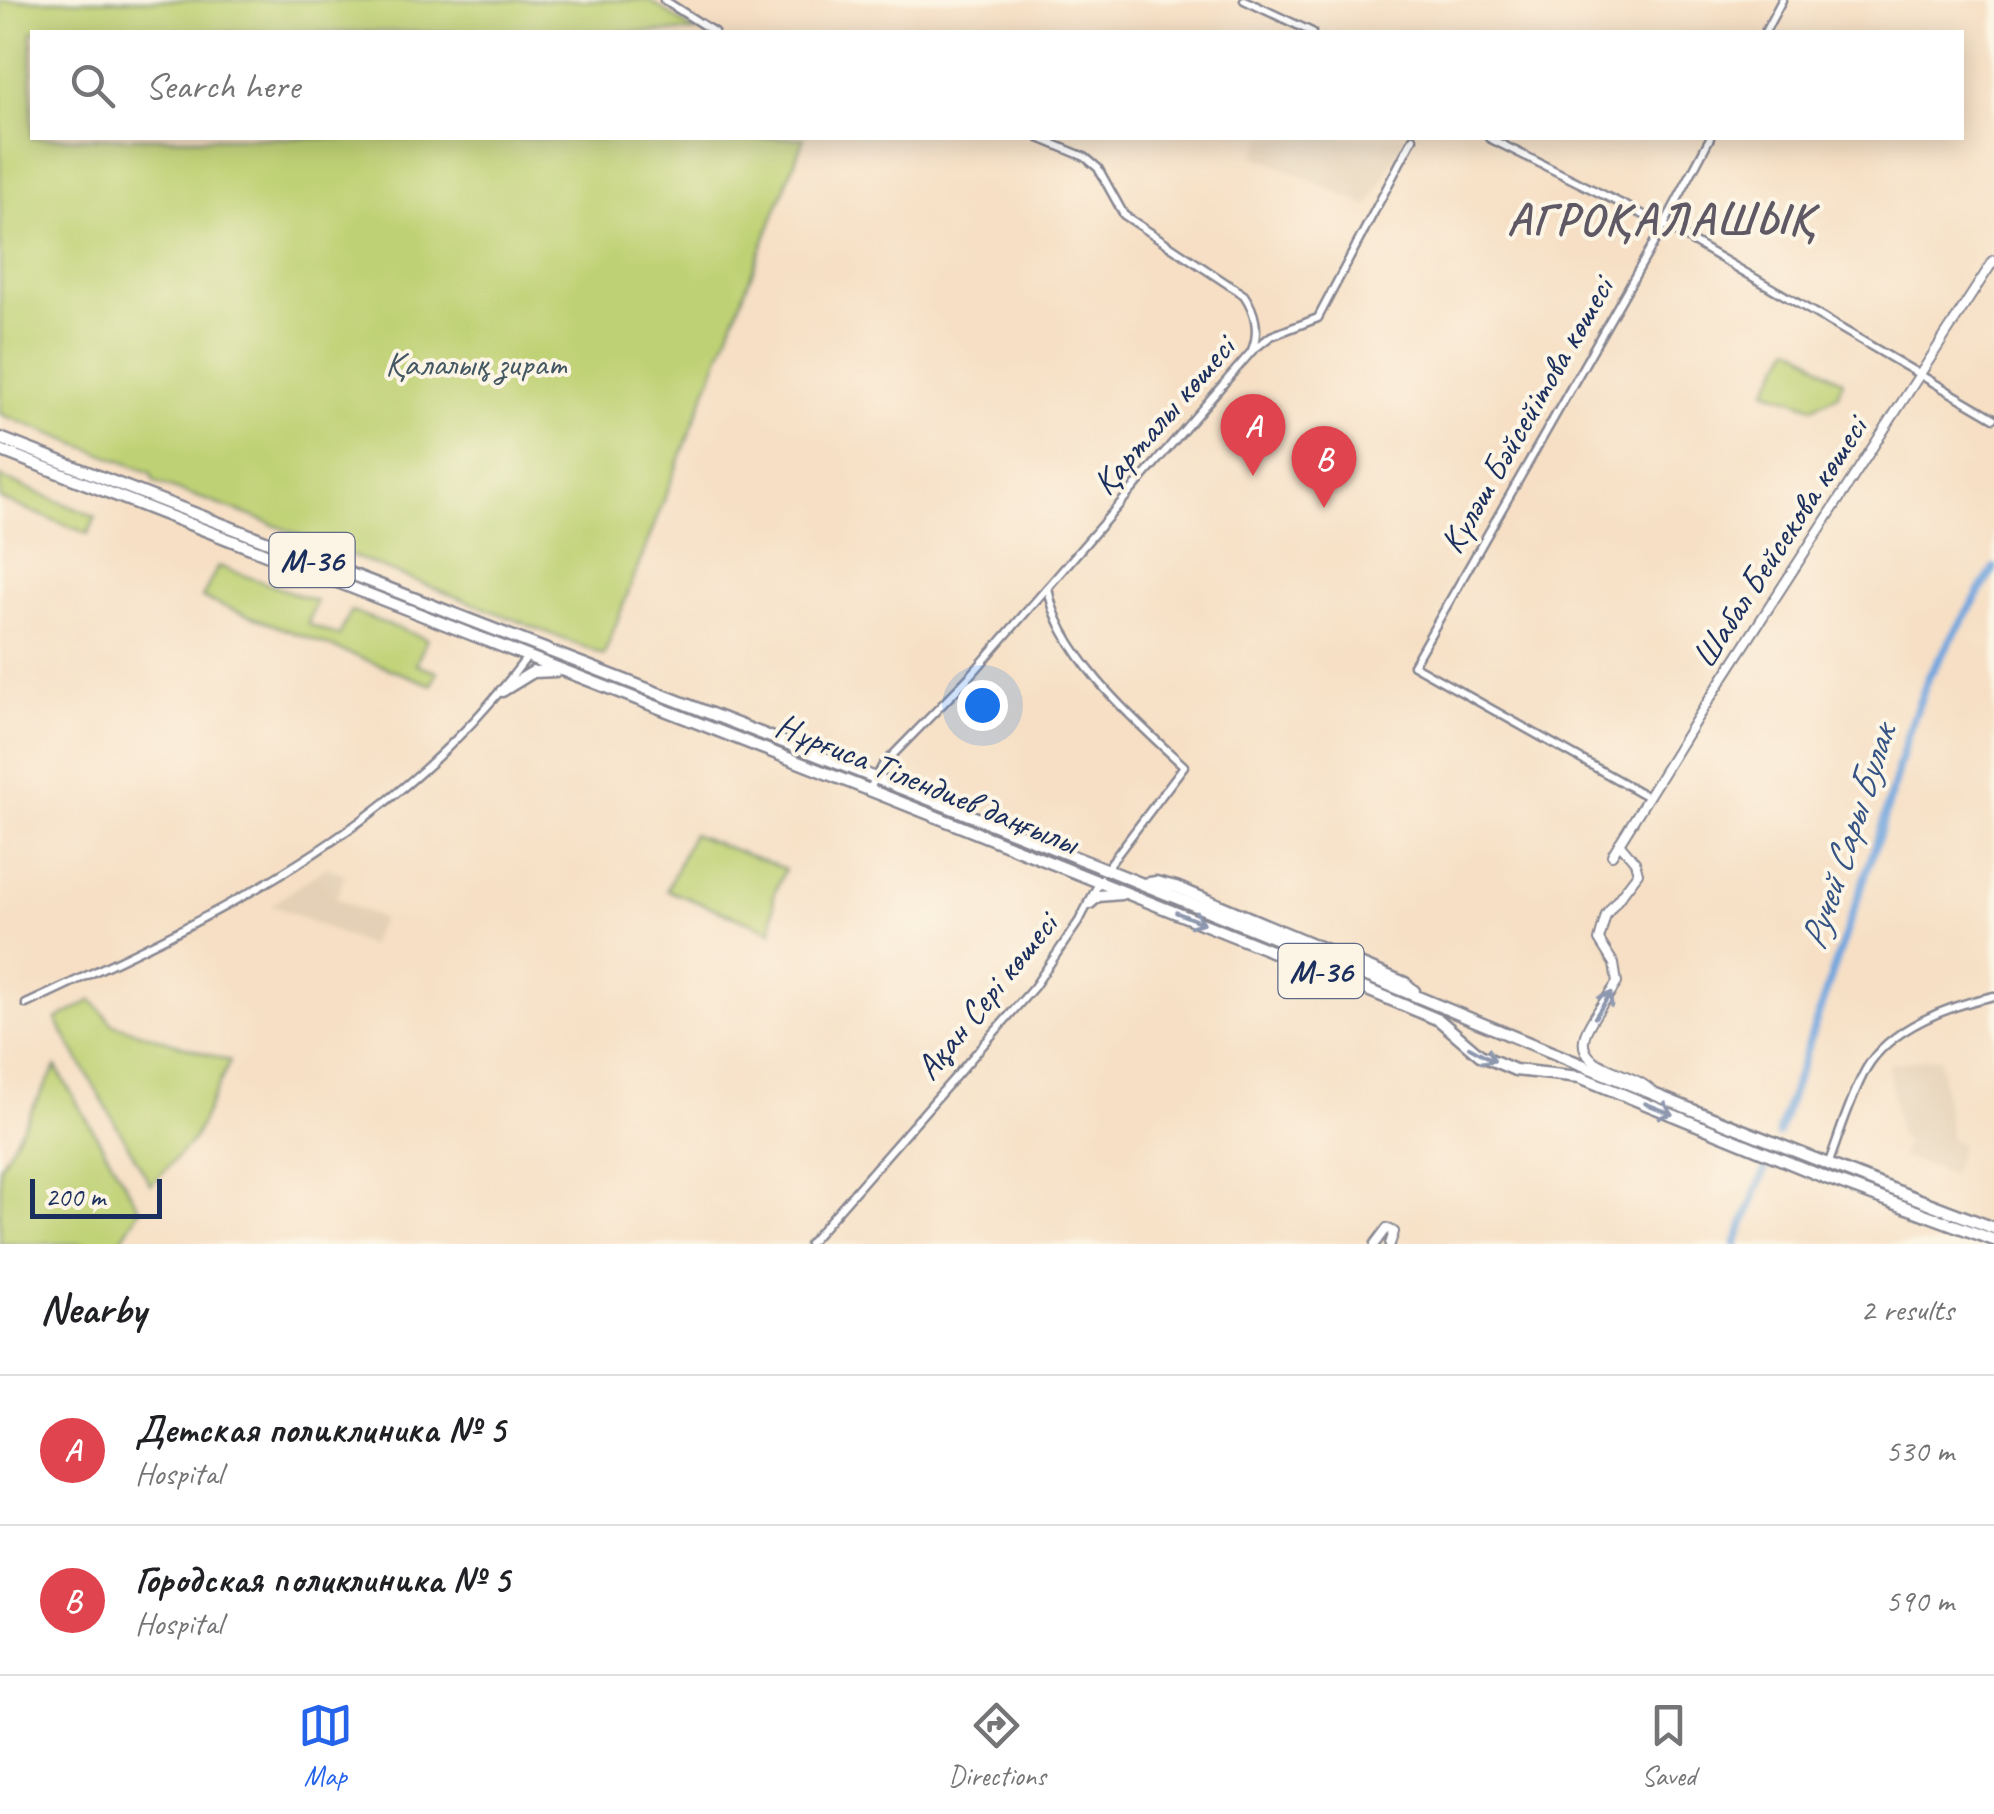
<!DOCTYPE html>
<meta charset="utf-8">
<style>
:root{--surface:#fff;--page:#f6f6f6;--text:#202124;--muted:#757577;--line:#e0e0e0;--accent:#2563eb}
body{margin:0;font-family:Caveat,sans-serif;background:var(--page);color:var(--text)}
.scale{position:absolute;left:30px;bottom:25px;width:132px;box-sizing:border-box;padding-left:10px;border:5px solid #1b2f5e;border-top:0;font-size:28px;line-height:35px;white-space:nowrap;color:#1b2f5e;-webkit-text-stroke:8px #fcf5e5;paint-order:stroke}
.you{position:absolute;left:982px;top:705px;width:35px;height:35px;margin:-25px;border:8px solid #fff;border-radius:50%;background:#1a73e8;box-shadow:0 0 0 15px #1a73e833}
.badge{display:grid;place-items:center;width:65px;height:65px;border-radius:50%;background:var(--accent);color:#fff;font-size:32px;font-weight:700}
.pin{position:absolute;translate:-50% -82px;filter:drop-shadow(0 2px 5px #0008)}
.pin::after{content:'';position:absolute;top:52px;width:35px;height:30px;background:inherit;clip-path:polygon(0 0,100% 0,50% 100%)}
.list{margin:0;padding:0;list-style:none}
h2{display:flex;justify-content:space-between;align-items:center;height:130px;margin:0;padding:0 40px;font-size:42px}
h2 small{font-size:32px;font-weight:400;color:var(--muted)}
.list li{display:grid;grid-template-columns:65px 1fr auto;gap:30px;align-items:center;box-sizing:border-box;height:150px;padding:0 40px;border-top:2px solid var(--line)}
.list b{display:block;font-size:38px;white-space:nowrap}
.list p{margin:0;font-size:32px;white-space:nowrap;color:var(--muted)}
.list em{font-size:32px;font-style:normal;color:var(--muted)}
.icon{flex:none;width:55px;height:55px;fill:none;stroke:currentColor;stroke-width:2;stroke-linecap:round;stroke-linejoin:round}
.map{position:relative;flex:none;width:1994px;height:1244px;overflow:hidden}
.search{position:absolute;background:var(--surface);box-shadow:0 5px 25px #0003;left:30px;right:30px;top:30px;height:110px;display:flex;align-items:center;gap:25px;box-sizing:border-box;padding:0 35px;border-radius:0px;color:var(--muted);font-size:38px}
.sheet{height:430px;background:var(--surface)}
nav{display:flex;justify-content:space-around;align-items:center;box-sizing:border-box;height:140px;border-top:2px solid var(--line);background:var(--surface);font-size:28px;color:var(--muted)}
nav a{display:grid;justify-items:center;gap:5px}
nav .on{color:var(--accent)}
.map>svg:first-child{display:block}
.built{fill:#e4d0b6}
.green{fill:#bfd174;stroke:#6d8069;stroke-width:2.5}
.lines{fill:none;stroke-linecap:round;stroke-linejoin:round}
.river{stroke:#72a6de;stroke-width:8}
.tertiary-casing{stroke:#888791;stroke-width:11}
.secondary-casing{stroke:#888791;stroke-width:12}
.primary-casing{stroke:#888791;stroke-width:15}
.tertiary{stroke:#fff;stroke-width:6}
.secondary{stroke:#fff;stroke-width:8}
.primary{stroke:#fff;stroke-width:10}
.oneway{stroke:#8d97ae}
.labels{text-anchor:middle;stroke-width:8;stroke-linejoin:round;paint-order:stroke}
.shield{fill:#fcf5e5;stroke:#5e6a86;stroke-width:2.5}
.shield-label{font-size:32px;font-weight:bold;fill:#1b2f5e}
.park-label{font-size:35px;fill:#445864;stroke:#fcf5e5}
.street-label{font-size:35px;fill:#1b2f5e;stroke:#fcf5e5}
.water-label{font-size:38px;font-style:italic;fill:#355384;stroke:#fcf5e5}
.district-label{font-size:45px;font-weight:bold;letter-spacing:2.5px;fill:#5f5865;stroke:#fcf5e5}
</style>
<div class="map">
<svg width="1994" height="1244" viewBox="0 0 1994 1244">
<rect width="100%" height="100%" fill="#fcf5e5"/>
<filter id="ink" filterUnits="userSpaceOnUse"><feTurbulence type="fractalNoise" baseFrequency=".01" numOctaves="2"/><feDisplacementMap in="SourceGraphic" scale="20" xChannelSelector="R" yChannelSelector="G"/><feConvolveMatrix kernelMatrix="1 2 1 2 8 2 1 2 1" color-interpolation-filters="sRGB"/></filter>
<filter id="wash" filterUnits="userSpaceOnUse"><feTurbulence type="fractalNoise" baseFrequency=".0048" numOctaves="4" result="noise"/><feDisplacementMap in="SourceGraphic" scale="40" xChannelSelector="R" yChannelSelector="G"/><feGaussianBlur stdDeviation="2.25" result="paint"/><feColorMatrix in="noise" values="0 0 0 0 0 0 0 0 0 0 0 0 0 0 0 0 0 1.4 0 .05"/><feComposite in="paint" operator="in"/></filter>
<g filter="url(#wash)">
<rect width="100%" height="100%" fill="#f6dfc4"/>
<!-- built -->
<g class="built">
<polygon points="1265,138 1405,138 1369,207 1254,155"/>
<polygon points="326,867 345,874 336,898 382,919 369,946 272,905"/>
<polygon points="1940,1057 1951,1139 1961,1144 1952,1174 1901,1157 1907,1141 1899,1136 1888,1064"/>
</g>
<!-- green -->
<g class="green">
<polygon points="0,0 649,0 696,32 32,32 32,138 804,138 604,655 251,516 155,482 151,473 0,414"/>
<path d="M1791,346C1816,356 1819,371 1842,380L1838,395L1813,407L1766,390Z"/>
<polygon points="0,477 96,517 88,534 0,499"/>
<polygon points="218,566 316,601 308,624 339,636 351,611 427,639 416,664 437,672 432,685 202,598"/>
<polygon points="692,834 785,869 774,894 772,931 667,890"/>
<polygon points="92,1000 113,1024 230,1061 193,1140 151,1185 56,1020"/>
<polygon points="56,1067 140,1209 119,1244 0,1244 0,1166"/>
</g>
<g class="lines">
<!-- river -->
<g class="river">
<polyline points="1778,1134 1883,823 1908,733 1929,676 1994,568"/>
<polyline points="1736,1244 1766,1167"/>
</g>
</g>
</g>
<g filter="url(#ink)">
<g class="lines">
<!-- tertiary casing -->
<g class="tertiary-casing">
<g id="tertiary">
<polyline points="664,0 714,32"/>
<polyline points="1244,0 1312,32"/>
<polyline points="1765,32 1782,0"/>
<path d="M1039,138L1085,157L1098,168L1124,215L1244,295C1255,311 1260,331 1252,350"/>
<polyline points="1489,138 1664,225 1994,418"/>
<polyline points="869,790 883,765 972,674 1047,588"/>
<polyline points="1648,797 1413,665 1664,225 1710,138"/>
<path d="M1107,868L1184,766C1137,723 1057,653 1048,587L1252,351L1271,336L1318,318L1413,138"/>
<path d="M26,1004C217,915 398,831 527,657"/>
<path d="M1828,1165C1840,1133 1850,1098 1866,1069C1889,1028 1951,1005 1994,996"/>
<polyline points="809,1244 1034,987 1079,921 1101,879"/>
</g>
</g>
<!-- secondary casing -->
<g class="secondary-casing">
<g id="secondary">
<path d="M1619,843L1635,862L1638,873L1606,915L1599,940L1614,964L1617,983C1607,998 1595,1013 1587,1030C1568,1070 1636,1070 1652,1092"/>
<polyline points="1612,855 1696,720 1994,260"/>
<polyline points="1375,1244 1387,1228 1394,1232 1390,1244"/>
</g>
</g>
<!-- primary casing -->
<g class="primary-casing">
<g id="primary">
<path d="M0,438C375,584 751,727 1125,877C1415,994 1701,1118 1994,1228"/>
<polyline points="0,450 877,793 1351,983 1439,1020 1480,1055 1515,1070 1580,1077 1829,1179 1994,1240"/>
<polyline points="502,691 533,672 556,671"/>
<polyline points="1144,884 1156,882 1176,887 1405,983 1414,991"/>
<polyline points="1090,903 1098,896 1121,894"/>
</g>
</g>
<!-- tertiary -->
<use href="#tertiary" class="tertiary"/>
<!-- secondary -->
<use href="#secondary" class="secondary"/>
<!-- primary -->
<use href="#primary" class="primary"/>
</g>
<!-- one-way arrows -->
<defs><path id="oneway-shaft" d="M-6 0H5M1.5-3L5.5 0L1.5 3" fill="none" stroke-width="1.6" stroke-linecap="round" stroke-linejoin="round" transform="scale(2.5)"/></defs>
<g class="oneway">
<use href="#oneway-shaft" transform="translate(1190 918) rotate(22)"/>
<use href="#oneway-shaft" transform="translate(1603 1005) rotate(-57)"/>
<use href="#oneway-shaft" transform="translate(1482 1054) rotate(29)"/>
<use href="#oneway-shaft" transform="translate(1659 1109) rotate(22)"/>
</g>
</g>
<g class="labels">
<!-- shield labels -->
<g class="shield">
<rect x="269.5" y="533" width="85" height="54" rx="8"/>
<rect x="1278.5" y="944" width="85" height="54" rx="8"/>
</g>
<g class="shield-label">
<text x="312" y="571">M-36</text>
<text x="1321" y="982">M-36</text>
</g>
<!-- park labels -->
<g class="park-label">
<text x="476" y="375">Қалалық зират</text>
</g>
<!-- street labels -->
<g class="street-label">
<text transform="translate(1163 415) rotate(-49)" y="12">Қарталы көшесі</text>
<text transform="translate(1526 415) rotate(-60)" y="12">Күләш Бәйсейітова көшесі</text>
<text transform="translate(1779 542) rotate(-57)" y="12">Шабал Бейсекова көшесі</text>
<text transform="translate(927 783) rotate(22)" y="12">Нұрғиса Тілендиев даңғылы</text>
<text transform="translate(986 996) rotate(-51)" y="12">Ақан Сері көшесі</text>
</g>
<!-- water labels -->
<g class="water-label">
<text transform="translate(1847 837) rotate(-72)" y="13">Ручей Сары Булак</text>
</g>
<!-- district labels -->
<g class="district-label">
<text x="1662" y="234">АГРОҚАЛАШЫҚ</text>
</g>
</g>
</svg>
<div class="scale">200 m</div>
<div class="you"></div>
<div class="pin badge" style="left:1253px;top:476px;background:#e0444e">A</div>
<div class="pin badge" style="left:1324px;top:508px;background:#e0444e">B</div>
<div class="search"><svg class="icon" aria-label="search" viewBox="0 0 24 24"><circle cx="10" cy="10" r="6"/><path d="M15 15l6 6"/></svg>Search here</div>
</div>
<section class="sheet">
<h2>Nearby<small>2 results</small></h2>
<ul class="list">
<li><span class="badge" style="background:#e0444e">A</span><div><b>Детская поликлиника № 5</b><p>Hospital</p></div><em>530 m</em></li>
<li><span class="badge" style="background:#e0444e">B</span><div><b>Городская поликлиника № 5</b><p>Hospital</p></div><em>590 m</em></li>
</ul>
</section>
<nav>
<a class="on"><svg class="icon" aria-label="map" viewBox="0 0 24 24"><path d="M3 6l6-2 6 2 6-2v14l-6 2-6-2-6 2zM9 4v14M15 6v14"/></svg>Map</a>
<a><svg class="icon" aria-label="directions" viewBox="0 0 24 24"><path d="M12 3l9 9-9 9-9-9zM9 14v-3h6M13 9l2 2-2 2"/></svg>Directions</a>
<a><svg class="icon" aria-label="saved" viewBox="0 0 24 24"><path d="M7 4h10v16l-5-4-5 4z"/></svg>Saved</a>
</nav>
